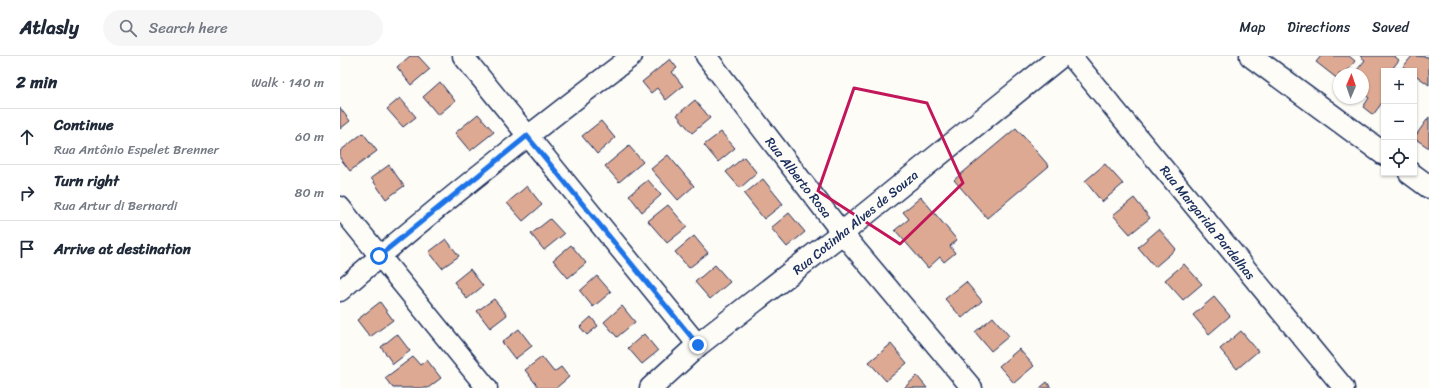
<!DOCTYPE html>
<meta charset="utf-8">
<style>
:root{--surface:#fff;--page:#f6f6f7;--text:#1f2937;--muted:#747a83;--line:#e0e1e3}
body{margin:0;font-family:Sriracha,sans-serif;background:var(--page);color:var(--text)}
.controls{position:absolute;right:12px;top:12px;display:grid;overflow:hidden;border-radius:0px;box-shadow:0 1px 3px #0004}
.controls button{width:36px;height:36px;display:grid;place-items:center;padding:0;border:0;border-bottom:1px solid var(--line);background:var(--surface);color:var(--text);font:20px sans-serif}
.compass{position:absolute;left:993px;top:12px;width:36px;height:36px;border-radius:50%;background:var(--surface);box-shadow:0 1px 3px #0004;rotate:2deg}
.stop{position:absolute;width:12px;height:12px;margin:-9px;border:3px solid #1a73e8;border-radius:50%;background:#fff}
.stop.end{background:#1a73e8;border-color:#fff;box-shadow:0 1px 4px #0008}
.list{margin:0;padding:0;list-style:none}
h2{display:flex;justify-content:space-between;align-items:center;height:52px;margin:0;padding:0 16px;font-size:17px}
h2 small{font-size:13px;font-weight:400;color:var(--muted)}
.list li{display:grid;grid-template-columns:26px 1fr auto;gap:12px;align-items:center;box-sizing:border-box;height:56px;padding:0 16px;border-top:1px solid var(--line)}
.list b{display:block;font-size:15px;white-space:nowrap}
.list p{margin:0;font-size:13px;white-space:nowrap;color:var(--muted)}
.list em{font-size:13px;font-style:normal;color:var(--muted)}
.icon{flex:none;width:22px;height:22px;fill:none;stroke:currentColor;stroke-width:2;stroke-linecap:round;stroke-linejoin:round}
.map{position:relative;flex:none;width:1089px;height:332px;overflow:hidden}
header{display:flex;align-items:center;gap:24px;box-sizing:border-box;height:56px;padding:0 20px;background:var(--surface);border-bottom:1px solid var(--line)}
header strong{font-size:19px}
nav{display:flex;gap:22px;margin-inline-start:auto;font-size:14px}
.search{width:280px;height:36px;background:var(--page);display:flex;align-items:center;gap:10px;box-sizing:border-box;padding:0 14px;border-radius:22px;color:var(--muted);font-size:15px}
main{display:flex}
aside{flex:1;background:var(--surface)}
.map>svg:first-child{display:block}
.building{fill:#dea992;stroke:#1b2f5e}
.lines{fill:none;stroke-linecap:round;stroke-linejoin:round}
.street-casing{stroke:#1b2f5e;stroke-width:23}
.secondary-casing{stroke:#1b2f5e;stroke-width:25}
.street{stroke:#fdfcf7;stroke-width:20}
.secondary{stroke:#fdfcf7;stroke-width:22}
.route{stroke:#1a73e8;stroke-width:5}
.marked{fill:none;stroke:#c2185b;stroke-width:3;stroke-linejoin:round}
.labels{text-anchor:middle;stroke-width:3.5;stroke-linejoin:round;paint-order:stroke}
.street-label{font-size:13px;fill:#1b2f5e;stroke:#fdfcf7}
</style>
<header>
<strong>Atlasly</strong>
<div class="search"><svg class="icon" aria-label="search" viewBox="0 0 24 24"><circle cx="10" cy="10" r="6"/><path d="M15 15l6 6"/></svg>Search here</div>
<nav><a>Map</a><a>Directions</a><a>Saved</a></nav>
</header>
<main>
<aside>
<h2>2 min<small>Walk · 140 m</small></h2>
<ul class="list">
<li><svg class="icon" aria-label="ahead" viewBox="0 0 24 24"><path d="M12 20V5M6 11l6-6 6 6"/></svg><div><b>Continue</b><p>Rua Antônio Espelet Brenner</p></div><em>60 m</em></li>
<li><svg class="icon" aria-label="right" viewBox="0 0 24 24"><path d="M7 20v-9h11M14 6l5 5-5 5"/></svg><div><b>Turn right</b><p>Rua Artur di Bernardi</p></div><em>80 m</em></li>
<li><svg class="icon" aria-label="arrive" viewBox="0 0 24 24"><path d="M6 21V4h12l-3 4 3 4H6"/></svg><div><b>Arrive at destination</b></div></li>
</ul>
</aside>
<div class="map">
<svg width="1089" height="332" viewBox="0 0 1089 332">
<rect width="100%" height="100%" fill="#fdfcf7"/>
<filter id="ink" filterUnits="userSpaceOnUse"><feTurbulence type="fractalNoise" baseFrequency=".025" numOctaves="2"/><feDisplacementMap in="SourceGraphic" scale="8" xChannelSelector="R" yChannelSelector="G"/><feConvolveMatrix kernelMatrix="1 2 1 2 8 2 1 2 1" color-interpolation-filters="sRGB"/></filter>
<g filter="url(#ink)">
<!-- building -->
<g class="building">
<polygon points="70,0 78,0 90,13 71,29 57,11"/>
<polygon points="981,0 1009,0 1015,5 1005,18 999,18 999,24 976,6"/>
<polygon points="1020,0 1054,0 1059,4 1052,13 1055,15 1044,15 1044,44 1033,59 1023,51 1029,42 1023,37 1023,18 1014,18 1025,4"/>
<polygon points="1072,0 1089,1 1089,29 1074,18 1074,15 1069,15 1063,11"/>
<polygon points="330,3 337,12 332,16 343,30 326,44 317,32 311,37 302,26"/>
<polygon points="100,26 115,45 98,59 83,41"/>
<polygon points="60,42 76,61 63,71 47,53"/>
<polygon points="355,44 370,62 352,77 337,59"/>
<polygon points="0,52 10,65 0,73"/>
<polygon points="138,58 154,76 130,95 115,77"/>
<polygon points="1089,61 1089,92 1074,82"/>
<polygon points="261,65 275,82 257,98 242,80"/>
<polygon points="676,72 709,110 647,162 614,124"/>
<polygon points="381,76 395,92 378,106 364,89"/>
<polygon points="23,77 37,95 10,115 0,102 0,95"/>
<polygon points="289,90 303,106 279,126 265,110"/>
<polygon points="328,99 354,130 338,144 311,113"/>
<polygon points="404,101 417,117 400,132 386,116"/>
<polygon points="765,108 783,128 762,146 745,125"/>
<polygon points="49,109 64,130 46,143 31,122"/>
<polygon points="423,123 443,148 424,163 404,138"/>
<polygon points="308,124 321,139 302,156 289,139"/>
<polygon points="187,130 202,149 183,165 167,147"/>
<polygon points="581,141 617,184 610,190 615,197 604,206 600,201 588,212 555,174 569,163 563,156"/>
<polygon points="794,142 810,162 790,178 773,159"/>
<polygon points="328,149 347,171 327,187 308,165"/>
<polygon points="449,157 465,176 447,191 431,172"/>
<polygon points="210,163 224,178 204,194 191,178"/>
<polygon points="819,173 836,193 815,211 798,191"/>
<polygon points="354,180 368,197 349,212 335,196"/>
<polygon points="106,183 119,200 102,212 89,196"/>
<polygon points="231,189 246,207 228,222 213,204"/>
<polygon points="844,208 862,228 843,244 825,224"/>
<polygon points="375,209 390,226 370,243 355,226"/>
<polygon points="130,213 143,230 127,243 114,226"/>
<polygon points="257,220 271,236 253,251 240,235"/>
<polygon points="626,226 642,245 622,262 605,243"/>
<polygon points="874,241 890,260 869,278 853,259"/>
<polygon points="154,243 167,259 150,272 137,255"/>
<polygon points="40,246 53,264 30,281 17,264"/>
<polygon points="282,250 295,266 277,281 264,266"/>
<polygon points="251,261 258,270 247,279 240,271"/>
<polygon points="653,261 669,280 651,295 635,276"/>
<polygon points="179,273 192,290 175,303 162,286"/>
<polygon points="901,275 918,295 897,313 880,293"/>
<polygon points="57,278 70,295 53,308 41,291"/>
<polygon points="304,278 318,295 302,308 288,292"/>
<polygon points="551,288 567,307 546,325 529,306"/>
<polygon points="679,293 694,310 674,327 659,310"/>
<polygon points="73,301 80,309 87,304 101,322 88,332 53,332 45,322"/>
<polygon points="202,301 214,316 221,311 229,321 216,332 199,332 185,314"/>
<polygon points="577,320 587,332 564,332"/>
<polygon points="707,326 711,332 700,332"/>
</g>
<g class="lines">
<!-- street casing -->
<g class="street-casing">
<g id="street">
<polyline points="123,0 358,289"/>
<polyline points="366,0 502,177 632,332"/>
<polyline points="731,0 1004,332"/>
<polyline points="0,151 147,332"/>
<path d="M0,235C94,152 193,75 292,0"/>
</g>
</g>
<!-- secondary casing -->
<g class="secondary-casing">
<g id="secondary">
<polyline points="911,0 1044,98"/>
<polyline points="1070,117 1089,131"/>
<polyline points="311,332 358,289 502,177 721,0"/>
</g>
</g>
<!-- street -->
<use href="#street" class="street"/>
<!-- secondary -->
<use href="#secondary" class="secondary"/>
</g>
</g>
<g class="lines" filter="url(#ink)">
<!-- route -->
<polyline class="route" points="39,200 187,80 358,289"/>
</g>
<!-- marked area -->
<path class="marked" d="M514,32L587,47L623,127L560,188L478,135Z"/>
<g class="labels">
<!-- street labels -->
<g class="street-label">
<text transform="translate(459 121) rotate(52)" y="5">Rua Alberto Rosa</text>
<text transform="translate(515 166) rotate(-39)" y="5">Rua Cotinha Alves de Souza</text>
<text transform="translate(868 166) rotate(51)" y="5">Rua Margarida Pardelhas</text>
</g>
</g>
</svg>
<div class="controls">
<button>+</button>
<button>−</button>
<button><svg class="icon" aria-label="locate" viewBox="0 0 24 24"><circle cx="12" cy="12" r="6"/><path d="M12 2v4M12 18v4M2 12h4M18 12h4"/></svg></button>
</div>
<svg class="compass" viewBox="-18 -18 36 36"><path d="M0-13l5 13h-10z" fill="#e53935"/><path d="M0 13l5-13h-10z" fill="#747a83"/></svg>
<div class="stop" style="left:39px;top:200px"></div>
<div class="stop end" style="left:358px;top:289px"></div>
</div>
</main>
